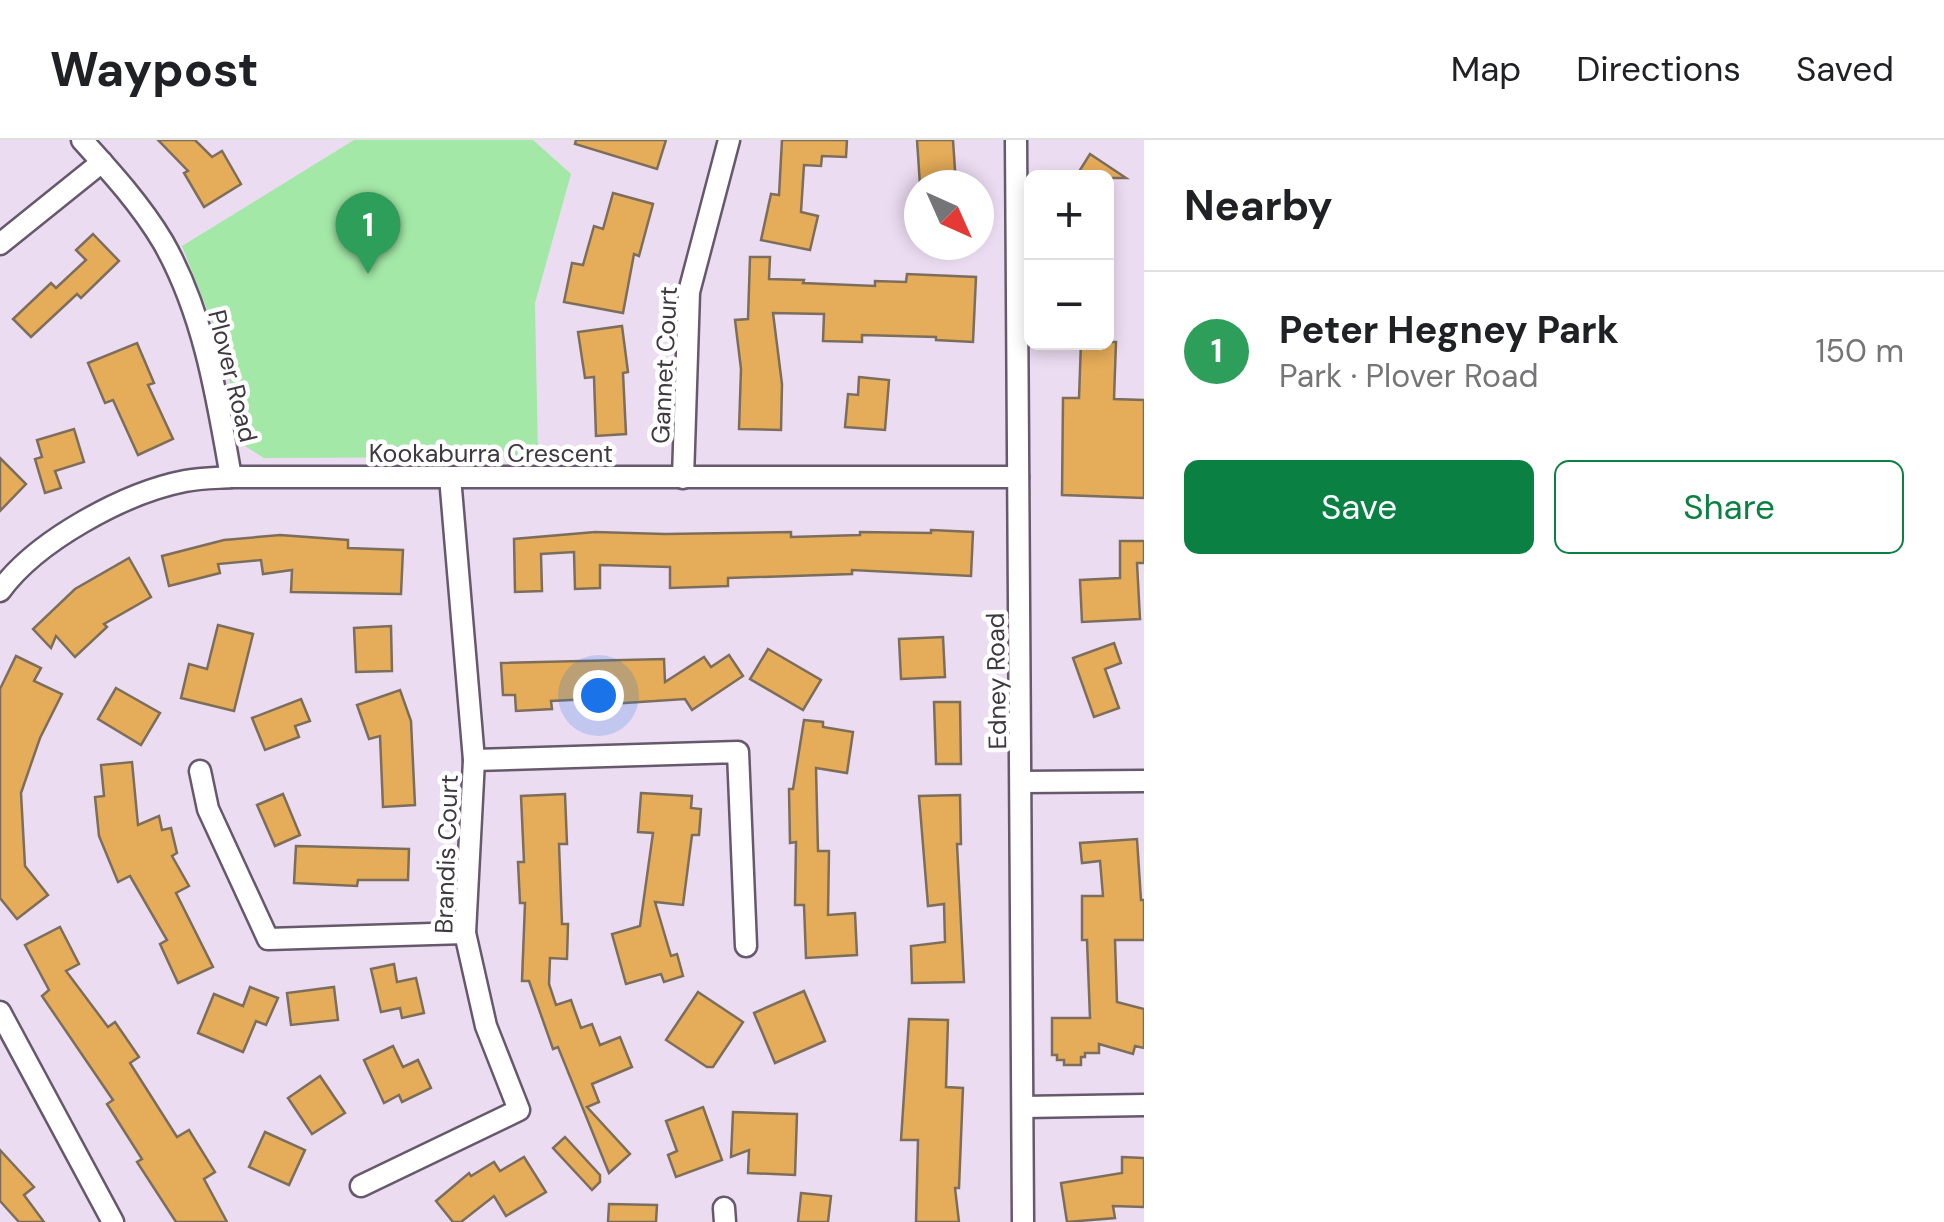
<!DOCTYPE html>
<meta charset="utf-8">
<style>
:root{--surface:#fff;--page:#f2f2f2;--text:#202124;--muted:#757577;--line:#e0e0e0;--accent:#0b8043}
body{margin:0;font-family:"DM Sans",sans-serif;background:var(--page);color:var(--text)}
.controls{position:absolute;right:30px;top:30px;display:grid;overflow:hidden;border-radius:15px;box-shadow:0 5px 15px #0003}
.controls button{width:90px;height:90px;display:grid;place-items:center;padding:0;border:0;border-bottom:2px solid var(--line);background:var(--surface);color:var(--text);font:50px sans-serif}
.compass{position:absolute;left:904px;top:30px;width:90px;height:90px;border-radius:50%;background:var(--surface);box-shadow:0 5px 15px #0003;rotate:135deg}
.you{position:absolute;left:598px;top:555px;width:35px;height:35px;margin:-25px;border:8px solid #fff;border-radius:50%;background:#1a73e8;box-shadow:0 0 0 15px #1a73e833}
.badge{display:grid;place-items:center;width:65px;height:65px;border-radius:50%;background:var(--accent);color:#fff;font-size:32px;font-weight:700}
.pin{position:absolute;translate:-50% -82px;filter:drop-shadow(0 2px 5px #0008)}
.pin::after{content:'';position:absolute;top:52px;width:35px;height:30px;background:inherit;clip-path:polygon(0 0,100% 0,50% 100%)}
.list{margin:0;padding:0;list-style:none}
h2{display:flex;justify-content:space-between;align-items:center;height:130px;margin:0;padding:0 40px;font-size:42px}
h2 small{font-size:32px;font-weight:400;color:var(--muted)}
.list li{display:grid;grid-template-columns:65px 1fr auto;gap:30px;align-items:center;box-sizing:border-box;height:160px;padding:0 40px;border-top:2px solid var(--line)}
.list b{display:block;font-size:38px;white-space:nowrap}
.list p{margin:0;font-size:32px;white-space:nowrap;color:var(--muted)}
.list em{font-size:32px;font-style:normal;color:var(--muted)}
.actions{display:flex;gap:20px;padding:30px 40px}
.actions a{flex:1;padding:22px 0;border:2px solid var(--accent);border-radius:15px;text-align:center;font-size:35px;color:var(--accent)}
.actions .main{background:var(--accent);color:#fff}
.map{position:relative;flex:none;width:1144px;height:1082px;overflow:hidden}
header{display:flex;align-items:center;gap:60px;box-sizing:border-box;height:140px;padding:0 50px;background:var(--surface);border-bottom:2px solid var(--line)}
header strong{font-size:48px}
nav{display:flex;gap:55px;margin-inline-start:auto;font-size:35px}
main{display:flex}
aside{flex:1;background:var(--surface)}
.map>svg:first-child{display:block}
.green{fill:#a3e8a7}
.building{fill:#e5ac59;stroke:#7d6e5b;stroke-width:2.5}
.lines{fill:none;stroke-linecap:round;stroke-linejoin:round}
.minor-casing{stroke:#66596c;stroke-width:25}
.minor{stroke:#fff;stroke-width:20}
.labels{text-anchor:middle;stroke-width:9;stroke-linejoin:round;paint-order:stroke}
.street-label{font-size:25px;fill:#3e3840;stroke:#fff}
</style>
<header>
<strong>Waypost</strong>
<nav><a>Map</a><a>Directions</a><a>Saved</a></nav>
</header>
<main>
<div class="map">
<svg width="1144" height="1082" viewBox="0 0 1144 1082">
<rect width="100%" height="100%" fill="#ecdcf2"/>
<!-- green -->
<polygon class="green" points="354,0 533,0 571,34 535,163 538,317 264,318 245,306 221,205 182,106"/>
<!-- building -->
<g class="building">
<polygon points="158,0 195,0 212,17 222,11 241,44 204,67 184,33 188,31"/>
<polygon points="576,0 666,0 657,29 575,4"/>
<polygon points="782,0 847,0 846,17 822,16 821,26 804,25 801,72 818,76 810,110 761,100 771,54 779,55"/>
<polygon points="917,0 953,0 956,45 920,45"/>
<polygon points="1090,14 1126,38 1075,38"/>
<polygon points="613,53 653,64 639,116 634,114 623,173 564,162 572,123 583,125 594,86 603,89"/>
<polygon points="93,94 119,121 81,158 77,154 31,197 13,179 51,143 56,148 86,120 76,110"/>
<polygon points="750,117 770,117 769,139 804,140 803,143 875,146 875,141 906,142 907,134 976,137 973,202 936,200 936,197 862,195 862,202 823,201 824,174 773,173 782,244 781,290 739,289 741,229 735,180 748,179"/>
<polygon points="622,186 628,232 623,233 626,294 596,296 594,237 585,238 578,192"/>
<polygon points="1081,202 1116,202 1114,259 1144,260 1144,358 1062,355 1063,258 1079,258"/>
<polygon points="137,203 154,243 148,245 173,299 138,315 113,260 105,263 88,223"/>
<polygon points="859,237 889,240 885,290 845,287 848,254 858,255"/>
<polygon points="74,289 84,322 55,331 61,348 45,353 35,319 42,317 37,300"/>
<polygon points="0,318 26,344 0,371"/>
<polygon points="931,390 973,392 971,436 852,430 852,434 728,438 728,446 670,448 670,427 600,425 600,448 575,449 574,412 541,414 542,451 515,452 514,399 595,392 665,394 791,392 791,397 860,395 860,392 931,393"/>
<polygon points="280,395 348,400 348,408 403,410 401,454 291,452 292,430 263,434 261,420 218,424 220,433 169,446 162,416 224,400"/>
<polygon points="1120,401 1144,401 1144,423 1137,423 1140,479 1082,482 1080,440 1120,438"/>
<polygon points="129,418 151,457 104,484 107,487 75,517 56,496 51,508 33,489 75,449"/>
<polygon points="218,485 253,494 234,571 181,558 189,524 207,529"/>
<polygon points="391,486 392,531 356,532 354,488"/>
<polygon points="943,497 945,537 901,539 899,499"/>
<polygon points="1114,503 1121,523 1105,529 1119,568 1094,577 1073,518"/>
<polygon points="768,509 821,540 803,570 750,539"/>
<polygon points="729,515 743,536 692,570 685,559 610,564 611,569 590,570 590,559 551,561 552,569 516,571 515,555 503,555 501,523 664,519 665,542 704,517 711,527"/>
<polygon points="16,516 41,528 34,541 62,554 40,598 21,653 25,726 48,755 17,779 0,758 0,549"/>
<polygon points="116,548 160,573 141,605 98,579"/>
<polygon points="400,550 411,581 415,665 383,667 380,596 369,599 357,565"/>
<polygon points="301,559 310,581 295,586 299,597 265,610 252,578"/>
<polygon points="934,562 960,562 961,624 936,624"/>
<polygon points="804,580 823,582 823,587 853,592 847,633 816,628 818,711 829,711 828,775 855,773 857,815 806,818 804,765 795,765 796,702 790,703 789,649 793,649"/>
<polygon points="132,622 138,685 159,676 162,690 171,688 177,713 172,716 189,746 176,753 213,827 178,843 160,804 167,800 130,736 118,742 99,696 95,657 104,656 101,625"/>
<polygon points="641,653 692,656 691,668 701,669 699,695 692,695 683,765 655,762 671,816 677,814 683,836 664,842 661,834 626,844 612,794 640,786 653,693 638,692"/>
<polygon points="283,654 300,695 275,706 257,665"/>
<polygon points="565,654 567,704 559,704 562,784 568,784 567,819 550,818 549,844 556,865 571,860 581,888 592,884 600,905 620,897 632,927 592,944 599,962 587,967 630,1014 609,1033 558,907 553,909 529,841 522,841 525,763 520,763 518,722 524,722 521,656"/>
<polygon points="960,655 961,704 957,704 964,842 912,843 911,806 945,802 944,764 928,766 919,656"/>
<polygon points="1137,699 1141,760 1144,760 1144,800 1115,800 1117,862 1144,869 1144,908 1135,906 1133,914 1099,904 1099,913 1085,913 1085,917 1081,917 1081,925 1064,925 1064,920 1057,920 1057,915 1052,915 1052,878 1090,878 1087,800 1082,800 1082,756 1103,756 1100,721 1082,723 1080,703"/>
<polygon points="296,706 409,709 408,740 358,740 357,746 294,743"/>
<polygon points="60,787 79,824 66,831 108,887 115,882 139,917 130,923 177,997 189,990 215,1032 204,1039 227,1082 176,1082 137,1022 142,1019 107,964 113,960 42,856 49,850 25,805"/>
<polygon points="394,824 397,842 416,838 424,873 402,878 400,868 381,872 371,829"/>
<polygon points="250,847 278,858 266,885 256,881 243,912 198,893 214,854 243,866"/>
<polygon points="334,847 338,880 291,885 287,853"/>
<polygon points="804,851 825,901 775,923 754,873"/>
<polygon points="698,852 743,882 713,927 707,927 666,900"/>
<polygon points="909,879 948,880 946,947 963,948 959,1048 955,1048 959,1082 916,1082 918,1000 901,1000"/>
<polygon points="393,906 403,927 418,920 431,948 402,962 399,955 384,963 364,920"/>
<polygon points="320,936 345,973 312,994 288,958"/>
<polygon points="703,967 722,1020 676,1037 668,1015 677,1011 666,981"/>
<polygon points="733,972 797,974 795,1035 748,1033 749,1010 731,1017"/>
<polygon points="265,992 305,1010 289,1045 249,1027"/>
<polygon points="565,997 600,1035 600,1042 592,1050 553,1008"/>
<polygon points="0,1010 34,1047 24,1055 44,1082 19,1082 0,1061"/>
<polygon points="524,1017 546,1052 506,1076 494,1056 461,1082 453,1082 436,1061 469,1033 471,1036 494,1022 500,1031"/>
<polygon points="1122,1017 1144,1018 1144,1067 1113,1066 1115,1078 1067,1082 1061,1043 1122,1033"/>
<polygon points="801,1053 831,1056 828,1082 798,1082"/>
<polygon points="609,1064 657,1065 656,1082 608,1082"/>
</g>
<g class="lines">
<!-- minor casing -->
<g class="minor-casing">
<g id="minor">
<path d="M82,0C111,32 141,65 163,102C204,174 217,257 231,337"/>
<polyline points="1016,0 1023,1082"/>
<polyline points="0,104 102,22"/>
<polyline points="683,338 689,152 729,0"/>
<path d="M0,451C36,401 124,353 185,341C200,338 216,338 231,337H1018"/>
<polyline points="474,620 738,612 746,806"/>
<polyline points="200,631 208,669 268,799 465,793"/>
<polyline points="1022,642 1144,641"/>
<polyline points="0,872 113,1082"/>
<polyline points="1024,967 1144,965"/>
<polyline points="361,1046 519,970 486,886 465,793 474,620 450,337"/>
<polyline points="724,1068 725,1082"/>
</g>
</g>
<!-- minor -->
<use href="#minor" class="minor"/>
</g>
<g class="labels">
<!-- street labels -->
<g class="street-label">
<text transform="translate(664 225) rotate(-87)" y="9">Gannet Court</text>
<text transform="translate(233 236) rotate(76)" y="9">Plover Road</text>
<text x="491" y="322">Kookaburra Crescent</text>
<text transform="translate(996 541) rotate(-91)" y="9">Edney Road</text>
<text transform="translate(446 714) rotate(-88)" y="9">Brandis Court</text>
</g>
</g>
</svg>
<div class="controls">
<button>+</button>
<button>−</button>
</div>
<svg class="compass" viewBox="-18 -18 36 36"><path d="M0-13l5 13h-10z" fill="#e53935"/><path d="M0 13l5-13h-10z" fill="#757577"/></svg>
<div class="you"></div>
<div class="pin badge" style="left:368px;top:134px;background:#2e9e5b">1</div>
</div>
<aside>
<h2>Nearby<small></small></h2>
<ul class="list">
<li><span class="badge" style="background:#2e9e5b">1</span><div><b>Peter Hegney Park</b><p>Park · Plover Road</p></div><em>150 m</em></li>
</ul>
<div class="actions"><a class="main">Save</a><a>Share</a></div>
</aside>
</main>
